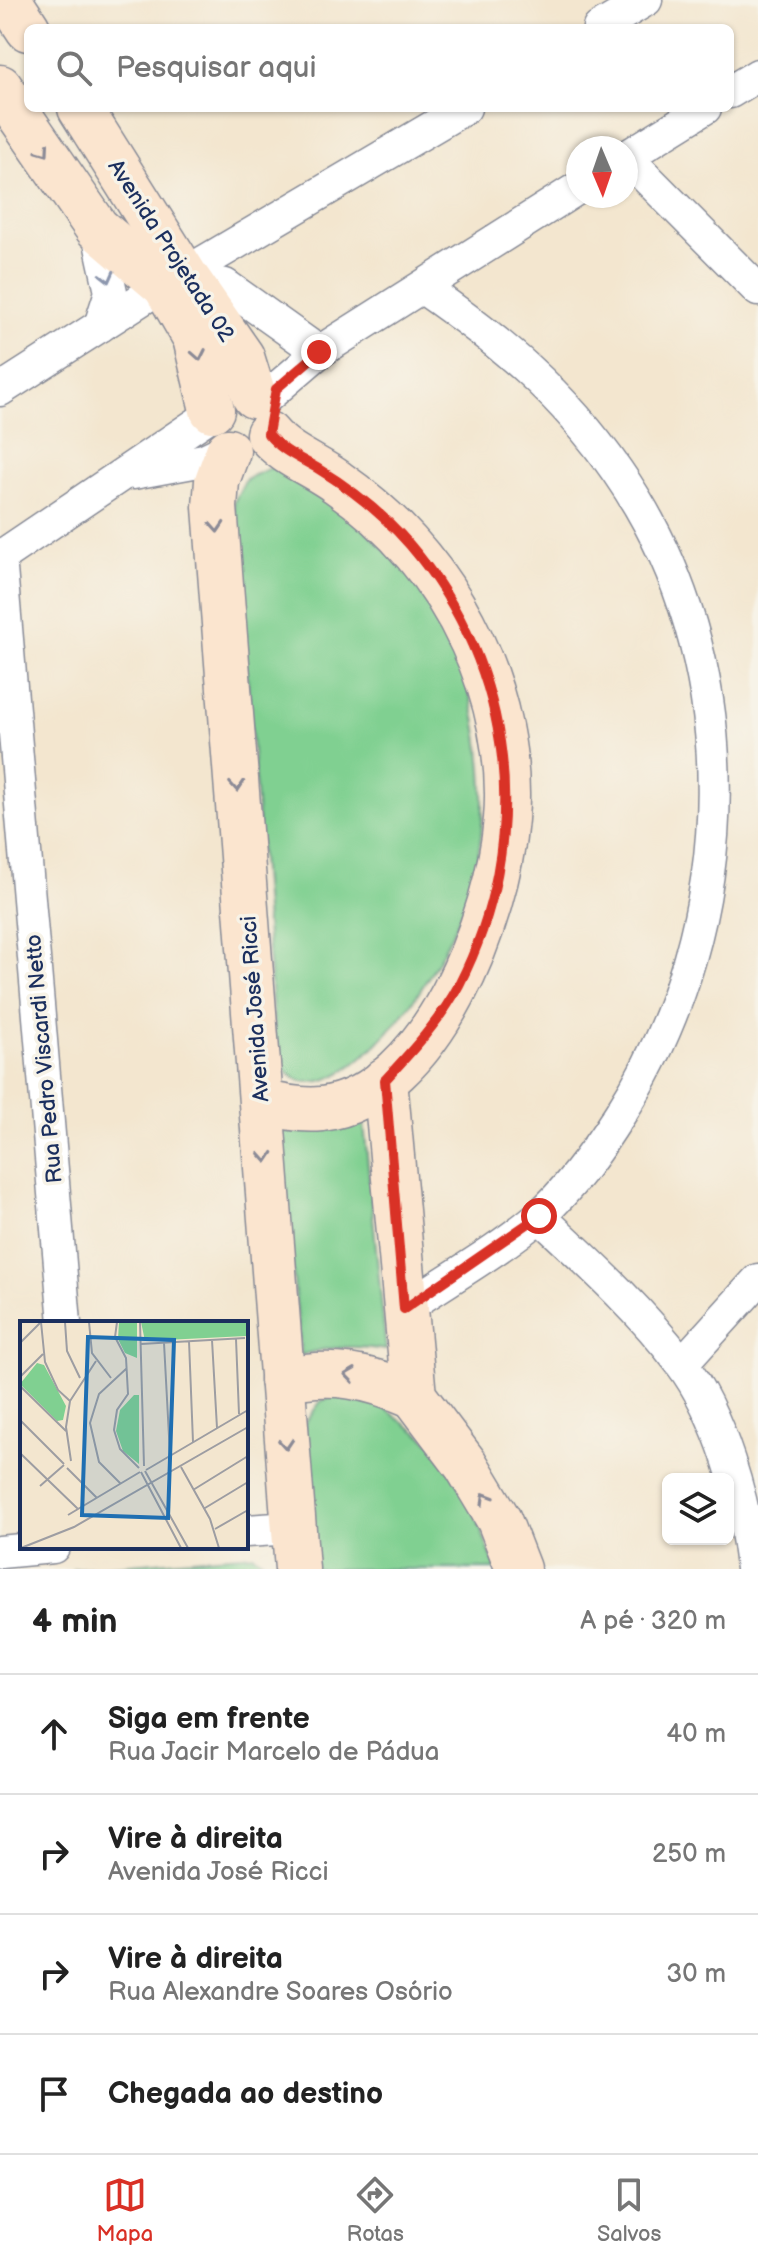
<!DOCTYPE html>
<html lang="pt">
<meta charset="utf-8">
<style>
:root{--surface:#fff;--page:#f2f2f2;--text:#222;--muted:#767676;--line:#e0e0e0;--accent:#d93025}
body{margin:0;font-family:"Balsamiq Sans",sans-serif;background:var(--page);color:var(--text)}
.controls{position:absolute;right:24px;bottom:24px;display:grid;overflow:hidden;border-radius:12px;box-shadow:0 2px 6px #0004}
.controls button{width:72px;height:72px;display:grid;place-items:center;padding:0;border:0;border-bottom:2px solid var(--line);background:var(--surface);color:var(--text);font:40px sans-serif}
.compass{position:absolute;left:566px;top:136px;width:72px;height:72px;border-radius:50%;background:var(--surface);box-shadow:0 2px 6px #0004;rotate:178deg}
.stop{position:absolute;width:24px;height:24px;margin:-18px;border:6px solid #d93025;border-radius:50%;background:#fff}
.stop.end{background:#d93025;border-color:#fff;box-shadow:0 2px 8px #0008}
.list{margin:0;padding:0;list-style:none}
h2{display:flex;justify-content:space-between;align-items:center;height:104px;margin:0;padding:0 32px;font-size:34px}
h2 small{font-size:26px;font-weight:400;color:var(--muted)}
.list li{display:grid;grid-template-columns:52px 1fr auto;gap:24px;align-items:center;box-sizing:border-box;height:120px;padding:0 32px;border-top:2px solid var(--line)}
.list b{display:block;font-size:30px;white-space:nowrap}
.list p{margin:0;font-size:26px;white-space:nowrap;color:var(--muted)}
.list em{font-size:26px;font-style:normal;color:var(--muted)}
.icon{flex:none;width:44px;height:44px;fill:none;stroke:currentColor;stroke-width:2;stroke-linecap:round;stroke-linejoin:round}
.map{position:relative;flex:none;width:758px;height:1569px;overflow:hidden}
.search{position:absolute;background:var(--surface);box-shadow:0 2px 6px #0004;left:24px;right:24px;top:24px;height:88px;display:flex;align-items:center;gap:20px;box-sizing:border-box;padding:0 28px;border-radius:12px;color:var(--muted);font-size:30px}
.sheet{height:584px;background:var(--surface)}
nav{display:flex;justify-content:space-around;align-items:center;box-sizing:border-box;height:112px;border-top:2px solid var(--line);background:var(--surface);font-size:22px;color:var(--muted)}
nav a{display:grid;justify-items:center;gap:4px}
nav .on{color:var(--accent)}
.map>svg:first-child{display:block}
.green{fill:#80d091;stroke:#4e8078;stroke-width:2}
.lines{fill:none;stroke-linecap:round;stroke-linejoin:round}
.street-casing{stroke:#878a96;stroke-width:35}
.secondary-casing{stroke:#878a96;stroke-width:47}
.street{stroke:#fff;stroke-width:32}
.secondary{stroke:#fbe5cf;stroke-width:44}
.oneway{stroke:#8b8a96}
.oneway2{stroke:#8d97ae}
.route{stroke:#d93025;stroke-width:10}
.labels{text-anchor:middle;stroke-width:7;stroke-linejoin:round;paint-order:stroke}
.street-label{font-size:22px;fill:#1b2f5e;stroke:#f7f3e8}
.inset-road{fill:none;stroke:#9d9da2;stroke-width:2}
.view{fill:#1f6fb2;fill-opacity:0.15;stroke:#1f6fb2;stroke-width:4}
.inset-edge{fill:none;stroke:#1b2f5e;stroke-width:4}
</style>
<div class="map">
<svg width="758" height="1569" viewBox="0 0 758 1569">
<rect width="100%" height="100%" fill="#f7f3e8"/>
<filter id="ink" filterUnits="userSpaceOnUse"><feTurbulence type="fractalNoise" baseFrequency=".0125" numOctaves="2"/><feDisplacementMap in="SourceGraphic" scale="16" xChannelSelector="R" yChannelSelector="G"/><feConvolveMatrix kernelMatrix="1 2 1 2 8 2 1 2 1" color-interpolation-filters="sRGB"/></filter>
<filter id="wash" filterUnits="userSpaceOnUse"><feTurbulence type="fractalNoise" baseFrequency=".006" numOctaves="4" result="noise"/><feDisplacementMap in="SourceGraphic" scale="32" xChannelSelector="R" yChannelSelector="G"/><feGaussianBlur stdDeviation="1.8" result="paint"/><feColorMatrix in="noise" values="0 0 0 0 0 0 0 0 0 0 0 0 0 0 0 0 0 1.4 0 .05"/><feComposite in="paint" operator="in"/></filter>
<g filter="url(#wash)">
<rect width="100%" height="100%" fill="#f3e6cf"/>
<!-- green -->
<g class="green">
<path d="M270,468C310,471 355,520 382,547C393,558 407,568 417,581C473,652 497,782 475,870C465,911 445,951 423,986C400,1024 311,1132 276,1055L234,502L246,479Z"/>
<path d="M363,1114L386,1350C355,1345 331,1346 301,1355L279,1122Z"/>
<polygon points="335,1395 377,1402 431,1443 470,1501 496,1569 315,1569 304,1424 321,1401"/>
<polygon points="253,1554 274,1569 72,1569"/>
</g>
</g>
<g filter="url(#ink)">
<g class="lines">
<!-- street casing -->
<g class="street-casing">
<g id="street">
<polyline points="599,28 646,0"/>
<polyline points="730,92 758,75"/>
<polyline points="626,157 758,290"/>
<polyline points="626,157 705,108"/>
<polyline points="97,228 111,292 100,326"/>
<polyline points="185,275 225,285 319,352"/>
<polyline points="0,390 148,295 465,108"/>
<polyline points="261,402 319,352 578,188"/>
<polyline points="133,473 204,460 225,450"/>
<polyline points="0,557 65,1323"/>
<polyline points="0,557 210,415"/>
<path d="M539,1216C588,1262 639,1308 680,1362C720,1414 746,1504 752,1569"/>
<path d="M404,1309C448,1279 498,1251 538,1217C570,1189 597,1150 620,1114C742,924 749,660 617,471C562,392 501,342 423,288"/>
<polyline points="682,1364 758,1280"/>
<polyline points="246,1531 292,1528"/>
<polyline points="0,1552 53,1547"/>
</g>
</g>
<!-- secondary casing -->
<g class="secondary-casing">
<g id="secondary">
<polyline points="9,0 28,29"/>
<polyline points="0,87 97,228 165,286 195,338 212,410"/>
<polyline points="80,108 185,275 242,357 254,396"/>
<polyline points="228,451 217,481 215,507 297,1569"/>
<polyline points="385,1080 414,1396 466,1465 499,1520 518,1569"/>
<path d="M262,1102C281,1107 301,1111 322,1109C433,1094 498,916 506,819C511,761 497,695 472,642C442,577 396,523 337,482C314,465 286,456 268,434"/>
<path d="M282,1380C331,1369 369,1376 414,1396"/>
</g>
</g>
<!-- street -->
<use href="#street" class="street"/>
<!-- secondary -->
<use href="#secondary" class="secondary"/>
</g>
<!-- one-way arrows -->
<defs><path id="oneway-chevron" d="M-2-3.5L2.5 0L-2 3.5" fill="none" stroke-width="1.6" stroke-linecap="round" stroke-linejoin="round" transform="scale(2)"/></defs>
<g class="oneway">
<use href="#oneway-chevron" transform="translate(44 151) rotate(55)"/>
<use href="#oneway-chevron" transform="translate(199 355) rotate(79)"/>
<use href="#oneway-chevron" transform="translate(217 527) rotate(86)"/>
<use href="#oneway-chevron" transform="translate(237 786) rotate(86)"/>
<use href="#oneway-chevron" transform="translate(266 1157) rotate(86)"/>
<use href="#oneway-chevron" transform="translate(350 1375) rotate(-172)"/>
<use href="#oneway-chevron" transform="translate(286 1444) rotate(86)"/>
<use href="#oneway-chevron" transform="translate(486 1498) rotate(-121)"/>
</g>
<use class="oneway2" href="#oneway-chevron" transform="translate(108 277) rotate(76)"/>
</g>
<g class="lines" filter="url(#ink)">
<!-- route -->
<path class="route" d="M319,352L276,389L268,434C282,451 298,457 317,468C350,488 384,515 410,545C516,669 533,841 459,985C440,1021 412,1051 385,1080L404,1309L539,1216"/>
</g>
<g class="labels">
<!-- street labels -->
<g class="street-label">
<text transform="translate(172 250) rotate(57)" y="8">Avenida Projetada 02</text>
<text transform="translate(254 1009) rotate(-94)" y="8">Avenida José Ricci</text>
<text transform="translate(43 1059) rotate(-95)" y="8">Rua Pedro Viscardi Netto</text>
</g>
</g>
<!-- overview -->
<g transform="translate(20 1321)">
<rect width="228" height="228" fill="#f3e6cf"/>
<path d="M99,1H117V37L105,32L98,18ZM121,1H228V34L226,15L125,20ZM17,42L24,44L46,85L43,99L37,100L0,63ZM114,74H119V143L103,130L96,110L100,89Z" fill="#80d091"/>
<path class="inset-road" d="M21,1L25,41L38,69L50,80M45,1L47,30L60,57M69,1L72,32L91,57M97,1L95,16L106,37L108,73L97,89L94,109L100,128L119,147M120,1L124,145M216,18L219,93M192,19L197,107M169,20L173,121M0,22L20,2M144,22L150,134M121,23L225,17M0,56L23,33M0,65L46,110M0,99L44,143M0,132L58,188M51,140L46,106L50,80L76,40M161,146L190,198L199,227M47,147L77,177M126,149L228,89M125,150L168,227M121,151L161,227M101,163L79,141L70,102L79,73L107,47M20,165L44,144M173,169L228,135M185,187L228,161M48,194L120,151M195,208L228,189M1,227L54,206L228,106"/>
<path class="view" d="M68,16L154,19L148,197L62,194Z"/>
<rect width="228" height="228" class="inset-edge"/>
</g>
</svg>
<div class="controls">
<button><svg class="icon" aria-label="layers" viewBox="0 0 24 24"><path d="M12 4l9 5-9 5-9-5zM3 14l9 5 9-5"/></svg></button>
</div>
<svg class="compass" viewBox="-18 -18 36 36"><path d="M0-13l5 13h-10z" fill="#e53935"/><path d="M0 13l5-13h-10z" fill="#767676"/></svg>
<div class="stop" style="left:539px;top:1216px"></div>
<div class="stop end" style="left:319px;top:352px"></div>
<div class="search"><svg class="icon" aria-label="search" viewBox="0 0 24 24"><circle cx="10" cy="10" r="6"/><path d="M15 15l6 6"/></svg>Pesquisar aqui</div>
</div>
<section class="sheet">
<h2>4 min<small>A pé · 320 m</small></h2>
<ul class="list">
<li><svg class="icon" aria-label="ahead" viewBox="0 0 24 24"><path d="M12 20V5M6 11l6-6 6 6"/></svg><div><b>Siga em frente</b><p>Rua Jacir Marcelo de Pádua</p></div><em>40 m</em></li>
<li><svg class="icon" aria-label="right" viewBox="0 0 24 24"><path d="M7 20v-9h11M14 6l5 5-5 5"/></svg><div><b>Vire à direita</b><p>Avenida José Ricci</p></div><em>250 m</em></li>
<li><svg class="icon" aria-label="right" viewBox="0 0 24 24"><path d="M7 20v-9h11M14 6l5 5-5 5"/></svg><div><b>Vire à direita</b><p>Rua Alexandre Soares Osório</p></div><em>30 m</em></li>
<li><svg class="icon" aria-label="arrive" viewBox="0 0 24 24"><path d="M6 21V4h12l-3 4 3 4H6"/></svg><div><b>Chegada ao destino</b></div></li>
</ul>
</section>
<nav>
<a class="on"><svg class="icon" aria-label="map" viewBox="0 0 24 24"><path d="M3 6l6-2 6 2 6-2v14l-6 2-6-2-6 2zM9 4v14M15 6v14"/></svg>Mapa</a>
<a><svg class="icon" aria-label="directions" viewBox="0 0 24 24"><path d="M12 3l9 9-9 9-9-9zM9 14v-3h6M13 9l2 2-2 2"/></svg>Rotas</a>
<a><svg class="icon" aria-label="saved" viewBox="0 0 24 24"><path d="M7 4h10v16l-5-4-5 4z"/></svg>Salvos</a>
</nav>
